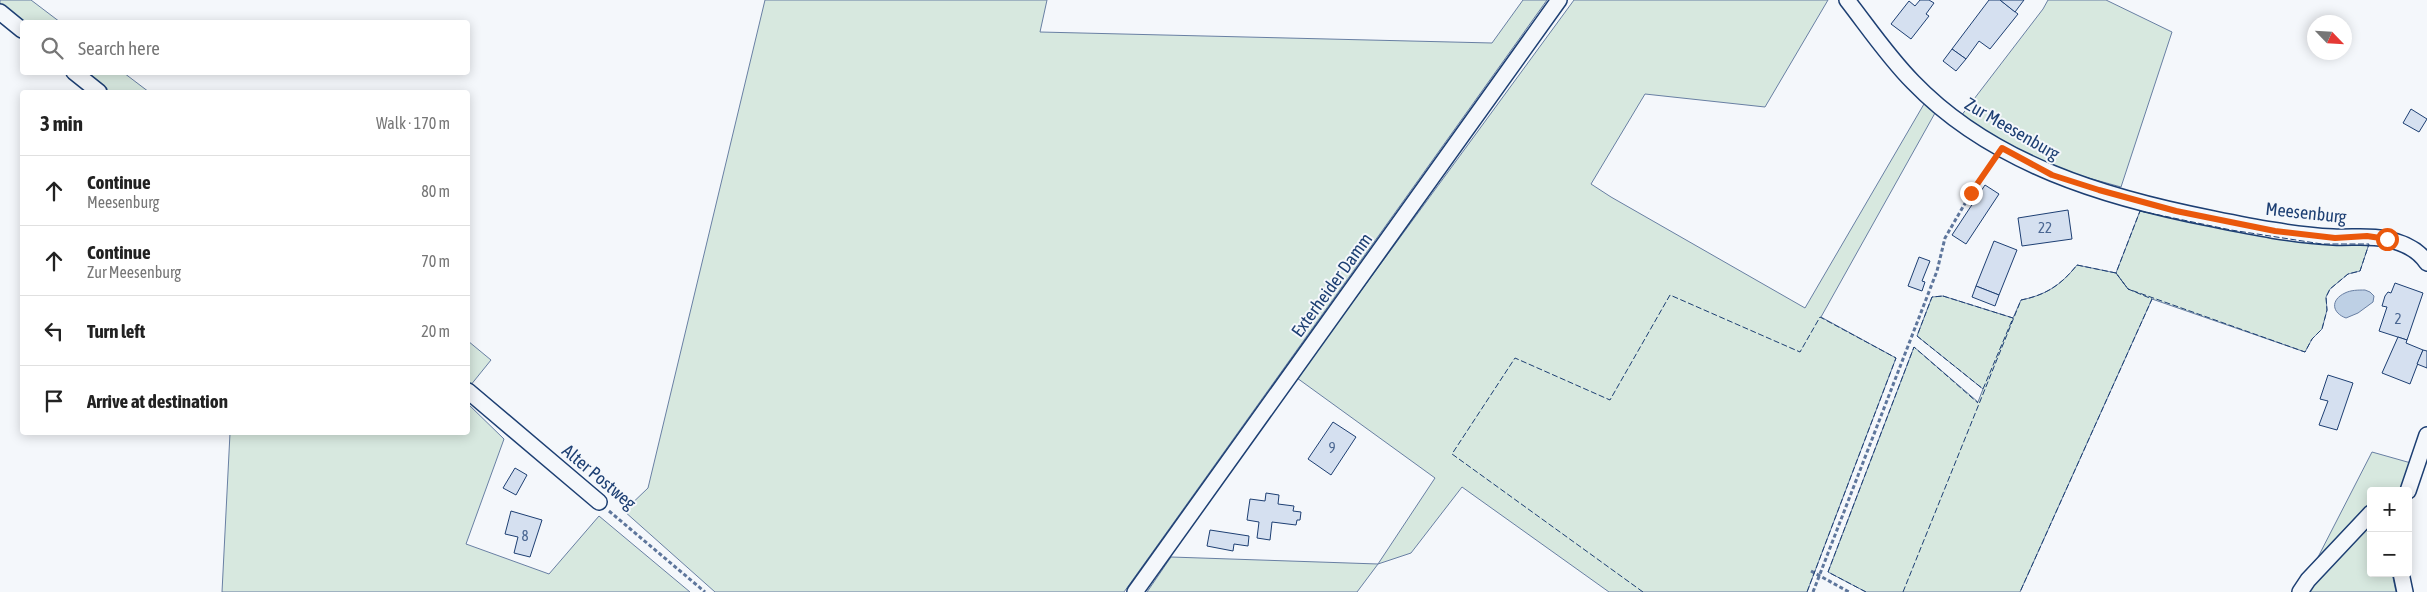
<!DOCTYPE html>
<meta charset="utf-8">
<style>
:root{--surface:#fff;--page:#f2f2f2;--text:#222;--muted:#767676;--line:#e0e0e0}
body{margin:0;font-family:"Asap Condensed",sans-serif;background:var(--page);color:var(--text)}
.controls{position:absolute;right:15px;bottom:15px;display:grid;overflow:hidden;border-radius:5px;box-shadow:0 2px 12px #0003}
.controls button{width:45px;height:45px;display:grid;place-items:center;padding:0;border:0;border-bottom:1px solid var(--line);background:var(--surface);color:var(--text);font:25px sans-serif}
.compass{position:absolute;left:2307px;top:15px;width:45px;height:45px;border-radius:50%;background:var(--surface);box-shadow:0 2px 12px #0003;rotate:115deg}
.stop{position:absolute;width:15px;height:15px;margin:-11px;border:4px solid #ea580c;border-radius:50%;background:#fff}
.stop.end{background:#ea580c;border-color:#fff;box-shadow:0 1px 5px #0008}
.list{margin:0;padding:0;list-style:none}
h2{display:flex;justify-content:space-between;align-items:center;height:65px;margin:0;padding:0 20px;font-size:21px}
h2 small{font-size:16px;font-weight:400;color:var(--muted)}
.list li{display:grid;grid-template-columns:32px 1fr auto;gap:15px;align-items:center;box-sizing:border-box;height:70px;padding:0 20px;border-top:1px solid var(--line)}
.list b{display:block;font-size:19px;white-space:nowrap}
.list p{margin:0;font-size:16px;white-space:nowrap;color:var(--muted)}
.list em{font-size:16px;font-style:normal;color:var(--muted)}
.icon{flex:none;width:28px;height:28px;fill:none;stroke:currentColor;stroke-width:2;stroke-linecap:round;stroke-linejoin:round}
.map{position:relative;flex:none;width:2427px;height:592px;overflow:hidden}
.search{position:absolute;background:var(--surface);box-shadow:0 2px 12px #0003;left:20px;top:20px;width:450px;height:55px;display:flex;align-items:center;gap:12px;box-sizing:border-box;padding:0 18px;border-radius:5px;color:var(--muted);font-size:19px}
.panel{position:absolute;background:var(--surface);box-shadow:0 2px 12px #0003;left:20px;top:90px;width:450px;height:345px;border-radius:5px}
.map>svg:first-child{display:block}
.green{fill:#d7e8df;stroke:#687fa3}
.water{fill:#bed0e5;stroke:#687fa3}
.building{fill:#d5e0f0;stroke:#1d3f73}
.lines{fill:none;stroke-linecap:round;stroke-linejoin:round}
.street-casing{stroke:#1d3f73;stroke-width:18}
.path{stroke:#5e769c;stroke-width:3;stroke-dasharray:4 2.5;stroke-linecap:butt}
.street{stroke:#f4f7fb;stroke-width:15}
.fence{stroke:#1d3f73;stroke-width:1;stroke-dasharray:6 2.5;stroke-linecap:butt}
.route{stroke:#ea580c;stroke-width:6}
.labels{text-anchor:middle;stroke-width:4;stroke-linejoin:round;paint-order:stroke}
.number-label{font-size:15px;fill:#4b6792}
.street-label{font-size:18px;fill:#1d3f73;stroke:#f4f7fb}
</style>
<div class="map">
<svg width="2427" height="592" viewBox="0 0 2427 592">
<rect width="100%" height="100%" fill="#f4f7fb"/>
<!-- green -->
<g class="green">
<polygon points="0,0 31,0 60,22 23,22 0,4"/>
<polygon points="765,0 1047,0 1040,32 1492,43 1523,0 1547,0 1124,592 715,592 624,511 648,488"/>
<polygon points="1574,0 1828,0 1765,107 1645,94 1591,184 1611,197 1805,308 1924,104 1935,113 1821,317 1896,358 1807,592 1609,592 1462,487 1411,553 1378,564 1357,592 1147,592 1171,557 1378,564 1435,478 1297,378"/>
<polygon points="2048,0 2106,0 2172,32 2121,187 2056,169 1993,138 1961,116 2043,9"/>
<polygon points="84,73 124,73 149,92 109,92"/>
<path d="M2140,211L2231,230L2369,244L2360,271L2348,274L2330,289L2326,297L2327,310L2322,329L2312,339L2305,352L2152,299L2020,592H1866L1828,572L1914,347L1978,402L1983,389L1917,336L1932,297L1943,296L2013,318L2021,300C2046,295 2061,285 2077,265L2116,273Z"/>
<polygon points="468,341 491,360 470,386 468,383"/>
<polygon points="468,404 504,439 466,544 549,574 599,516 690,592 222,592 230,433 468,432"/>
<polygon points="2372,452 2411,463 2401,491 2371,491 2371,507 2316,561"/>
<polygon points="2371,525 2371,573 2392,573 2396,592 2309,592 2315,582"/>
</g>
<!-- water -->
<path class="water" d="M2365,290L2370,292L2374,296L2373,302L2358,313L2346,318C2332,313 2330,300 2345,293C2351,290 2358,290 2365,290Z"/>
<!-- building -->
<g class="building">
<polygon points="1920,0 1929,0 1934,3 1926,14 1929,16 1911,39 1891,24 1909,1 1915,6"/>
<polygon points="1989,0 2000,0 2018,14 1990,49 1979,41 1966,59 1952,49"/>
<polygon points="2000,0 2024,0 2015,12"/>
<polygon points="1952,49 1966,59 1956,71 1943,61"/>
<polygon points="2411,109 2427,119 2419,132 2403,123"/>
<polygon points="1985,185 1999,194 1966,244 1952,235"/>
<polygon points="2068,210 2072,239 2022,246 2018,218"/>
<polygon points="1994,241 2017,250 1999,295 1976,286"/>
<polygon points="1919,257 1930,261 1922,281 1925,282 1922,291 1908,286"/>
<polygon points="2395,283 2423,293 2407,340 2379,331 2387,307 2382,306 2385,296 2388,292 2391,293"/>
<polygon points="1976,286 1999,295 1995,306 1972,297"/>
<polygon points="2398,337 2407,340 2406,343 2423,350 2410,384 2382,373"/>
<polygon points="2423,350 2427,351 2427,368 2417,364"/>
<polygon points="2328,375 2353,383 2337,430 2319,425 2328,401 2320,399"/>
<polygon points="1333,422 1356,437 1331,475 1308,459"/>
<polygon points="515,468 527,475 516,495 503,488"/>
<polygon points="1266,493 1279,495 1278,504 1294,506 1293,511 1301,512 1300,520 1297,520 1296,525 1272,522 1270,540 1257,538 1259,522 1247,520 1250,499 1265,501"/>
<polygon points="511,511 542,520 530,557 514,553 518,537 505,534"/>
<polygon points="1210,530 1249,536 1248,546 1234,544 1233,551 1207,546"/>
</g>
<g class="lines">
<!-- street casing -->
<g class="street-casing">
<g id="street">
<path d="M1847,0C1868,27 1889,58 1913,82C1992,164 2106,198 2214,219C2253,227 2293,235 2333,237C2351,238 2368,235 2386,239C2401,242 2418,249 2427,263"/>
<polyline points="0,12 22,30"/>
<polyline points="74,72 99,92"/>
<polyline points="468,391 599,502"/>
<polyline points="2408,491 2427,435"/>
<polyline points="2401,573 2405,592"/>
<polyline points="1135,592 1559,0"/>
<polyline points="2300,592 2308,580 2371,513"/>
</g>
</g>
<!-- path -->
<g class="path">
<polyline points="609,511 705,592"/>
<polyline points="1811,571 1849,592"/>
<polyline points="1813,592 1937,271 1945,238 1971,193 1993,161"/>
</g>
<!-- street -->
<use href="#street" class="street"/>
<!-- fence -->
<g class="fence">
<polygon points="2140,211 2231,230 2322,244 2369,244 2360,271 2348,274 2330,289 2326,297 2327,310 2322,329 2312,339 2305,352 2128,289 2116,273"/>
<polygon points="1943,296 2013,318 1983,389 1917,336 1932,297"/>
<polyline points="1643,592 1452,454 1515,358 1610,400 1670,295 1800,352 1820,317 1896,358 1807,592"/>
<polyline points="1866,592 1828,572 1914,347 1978,403"/>
<path d="M1903,592L2021,300C2046,295 2061,285 2077,265L2116,273L2128,289L2152,299L2020,592"/>
</g>
</g>
<g class="lines">
<!-- route -->
<polyline class="route" points="1971,193 2002,148 2052,175 2099,190 2176,211 2275,231 2335,238 2367,236 2387,239"/>
</g>
<g class="labels">
<!-- number labels -->
<g class="number-label">
<text x="2045" y="233">22</text>
<text x="2398" y="324">2</text>
<text x="1332" y="453">9</text>
<text x="525" y="541">8</text>
</g>
<!-- street labels -->
<g class="street-label">
<text transform="translate(2012 129) rotate(30)" y="6">Zur Meesenburg</text>
<text transform="translate(2306 213) rotate(6)" y="6">Meesenburg</text>
<text transform="translate(1332 285) rotate(-54)" y="6">Exterheider Damm</text>
<text transform="translate(599 477) rotate(40)" y="6">Alter Postweg</text>
</g>
</g>
</svg>
<div class="controls">
<button>+</button>
<button>−</button>
</div>
<svg class="compass" viewBox="-18 -18 36 36"><path d="M0-13l5 13h-10z" fill="#e53935"/><path d="M0 13l5-13h-10z" fill="#767676"/></svg>
<div class="stop" style="left:2387px;top:239px"></div>
<div class="stop end" style="left:1971px;top:193px"></div>
<div class="search"><svg class="icon" aria-label="search" viewBox="0 0 24 24"><circle cx="10" cy="10" r="6"/><path d="M15 15l6 6"/></svg>Search here</div>
<section class="panel">
<h2>3 min<small>Walk · 170 m</small></h2>
<ul class="list">
<li><svg class="icon" aria-label="ahead" viewBox="0 0 24 24"><path d="M12 20V5M6 11l6-6 6 6"/></svg><div><b>Continue</b><p>Meesenburg</p></div><em>80 m</em></li>
<li><svg class="icon" aria-label="ahead" viewBox="0 0 24 24"><path d="M12 20V5M6 11l6-6 6 6"/></svg><div><b>Continue</b><p>Zur Meesenburg</p></div><em>70 m</em></li>
<li><svg class="icon" aria-label="left" viewBox="0 0 24 24"><path d="M17 20v-9H6M10 6l-5 5 5 5"/></svg><div><b>Turn left</b></div><em>20 m</em></li>
<li><svg class="icon" aria-label="arrive" viewBox="0 0 24 24"><path d="M6 21V4h12l-3 4 3 4H6"/></svg><div><b>Arrive at destination</b></div></li>
</ul>
</section>
</div>
